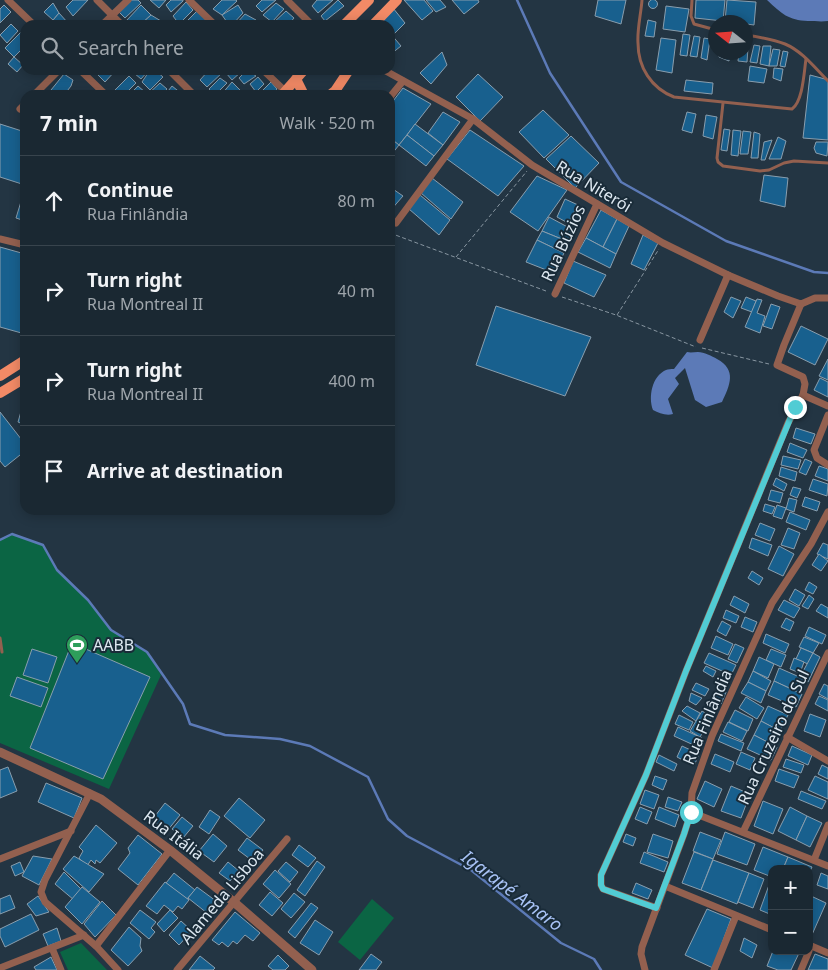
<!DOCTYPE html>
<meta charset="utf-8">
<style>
:root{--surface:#1a2832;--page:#23303a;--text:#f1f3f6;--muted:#9fa6ac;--line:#38444d}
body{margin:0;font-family:"Noto Sans",sans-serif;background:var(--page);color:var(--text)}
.controls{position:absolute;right:15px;bottom:15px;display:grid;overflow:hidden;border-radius:10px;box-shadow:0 2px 12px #0003}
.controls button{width:45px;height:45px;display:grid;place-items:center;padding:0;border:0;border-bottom:1px solid var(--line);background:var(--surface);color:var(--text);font:25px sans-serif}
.compass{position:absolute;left:708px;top:15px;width:45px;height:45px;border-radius:50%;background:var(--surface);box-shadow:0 2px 12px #0003;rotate:287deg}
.stop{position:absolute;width:15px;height:15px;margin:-11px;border:4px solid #51ccd4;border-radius:50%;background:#fff}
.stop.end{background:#51ccd4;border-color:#fff;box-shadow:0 1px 5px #0008}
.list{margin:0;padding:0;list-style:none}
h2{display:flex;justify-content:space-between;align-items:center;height:65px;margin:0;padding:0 20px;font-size:21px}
h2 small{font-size:16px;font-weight:400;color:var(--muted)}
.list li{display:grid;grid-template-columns:32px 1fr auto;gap:15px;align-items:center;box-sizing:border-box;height:90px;padding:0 20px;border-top:1px solid var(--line)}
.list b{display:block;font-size:19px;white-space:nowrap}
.list p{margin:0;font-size:16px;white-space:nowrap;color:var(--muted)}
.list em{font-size:16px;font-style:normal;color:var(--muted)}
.icon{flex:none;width:28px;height:28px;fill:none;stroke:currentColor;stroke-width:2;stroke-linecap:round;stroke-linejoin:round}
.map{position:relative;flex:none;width:828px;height:970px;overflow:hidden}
.search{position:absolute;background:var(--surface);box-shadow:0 2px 12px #0003;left:20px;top:20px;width:375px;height:55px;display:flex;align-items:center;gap:12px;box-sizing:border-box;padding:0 18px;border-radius:15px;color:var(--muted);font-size:19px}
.panel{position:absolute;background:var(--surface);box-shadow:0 2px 12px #0003;left:20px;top:90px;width:375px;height:425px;border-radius:15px}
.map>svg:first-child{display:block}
.green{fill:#0b6544}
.water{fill:#5c7ab7}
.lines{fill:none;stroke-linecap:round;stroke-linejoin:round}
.stream{stroke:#5c7ab7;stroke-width:2.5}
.building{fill:#18608e;stroke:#899eae}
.path{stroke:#8896a1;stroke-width:1;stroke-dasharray:4 2.5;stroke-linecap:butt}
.service{stroke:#93604f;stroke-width:3}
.minor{stroke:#93604f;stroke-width:7}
.tertiary{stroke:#93604f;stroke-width:9}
.primary{stroke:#f28a66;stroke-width:10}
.route{stroke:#51ccd4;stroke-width:6}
.labels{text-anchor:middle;stroke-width:4;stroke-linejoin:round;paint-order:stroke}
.street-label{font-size:16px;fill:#dde8f1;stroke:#192b38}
.poi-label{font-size:16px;fill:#dde8f1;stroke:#192b38;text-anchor:start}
.water-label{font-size:18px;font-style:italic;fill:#a8c2f5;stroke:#192b38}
</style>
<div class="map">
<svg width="828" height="970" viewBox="0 0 828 970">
<rect width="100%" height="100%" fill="#233543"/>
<!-- green -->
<g class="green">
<polygon points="12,534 43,545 57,570 88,600 111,630 147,652 161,675 109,789 0,743 0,540"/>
<polygon points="372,899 394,918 360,960 338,942"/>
<polygon points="81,943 107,970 68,970 60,952"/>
</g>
<!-- water -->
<g class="water">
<path d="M767,0H828V21C821,22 815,21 808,21C788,20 782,14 767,0Z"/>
<path d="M687,352C691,353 694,352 698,352C704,352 712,356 717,359C737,370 730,385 722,402L706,407L695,400L685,368L675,378L679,384L668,399L673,414C666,416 659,413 653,410C648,397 652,376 666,370C668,369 671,369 674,369Z"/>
</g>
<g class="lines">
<!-- stream -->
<g class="stream">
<polyline points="517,0 550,73 621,182 726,241 814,272 828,273"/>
<polyline points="0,540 12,534 43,545 57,570 88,600 111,630 147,652 183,704 190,724 225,735 280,739 310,746 368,777 388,819 407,836 471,870 561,943 594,959 601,970"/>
</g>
</g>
<!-- building -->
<g class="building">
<circle cx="653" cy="4" r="4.5"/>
<polygon points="73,0 88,0 73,16 66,7"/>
<polygon points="129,0 138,0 141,3 125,18 118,11"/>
<polygon points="150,0 166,0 159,8"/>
<polygon points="171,0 183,0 183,1 171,12 166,5"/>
<polygon points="222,0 236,0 237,1 222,15 213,9"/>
<polygon points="262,0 276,0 262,12 256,6"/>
<polygon points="317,0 333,0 318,13 312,6"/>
<polygon points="338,0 344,6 325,21 321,16"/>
<polygon points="404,0 424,0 433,11 422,20"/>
<polygon points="426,0 440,0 446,7 436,12"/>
<polygon points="452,0 478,0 479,2 464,14"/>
<polygon points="598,0 626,0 621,24 595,16"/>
<polygon points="696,0 725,0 723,21 695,18"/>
<polygon points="727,0 756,2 754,25 725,21"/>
<polygon points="186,2 193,10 179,24 173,16"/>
<polygon points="53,3 59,13 53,20 44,12"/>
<polygon points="276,3 284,9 272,22 263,15"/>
<polygon points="4,5 11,12 0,23 0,9"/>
<polygon points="141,5 151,15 140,25 130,25 126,21"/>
<polygon points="238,5 243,13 232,25 229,25 222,15"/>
<polygon points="666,6 689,9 685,32 663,29"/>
<polygon points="393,8 405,23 394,34 390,30 390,25 385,25 380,20"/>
<polygon points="197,11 212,25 183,25"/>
<polygon points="286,11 294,18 288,25 275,25 273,23"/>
<polygon points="59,13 68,23 65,25 49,25"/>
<polygon points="245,14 256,20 250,25 235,25"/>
<polygon points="151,15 161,21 157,25 140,25"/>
<polygon points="648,20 656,22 654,37 645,36"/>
<polygon points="11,24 18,31 7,43 0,35"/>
<polygon points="23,30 25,32 25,46 14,57 5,48"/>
<polygon points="390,33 401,46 391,54 390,53"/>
<polygon points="683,34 690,35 687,56 680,55"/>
<polygon points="694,36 700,37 697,57 690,56"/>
<polygon points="661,38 676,40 672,73 656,70"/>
<polygon points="704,38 710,39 707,60 701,58"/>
<polygon points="754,45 760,46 757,63 750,62"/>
<polygon points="763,46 771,46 769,66 760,64"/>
<polygon points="746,48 748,48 747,62 738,61 739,52 746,52"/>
<polygon points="773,49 780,50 777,66 769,66"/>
<polygon points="783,51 788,52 785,67 780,66"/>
<polygon points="442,52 447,65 431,84 420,73"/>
<polygon points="720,52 730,52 729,61 719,57"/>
<polygon points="14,57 23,65 17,72 8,64"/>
<polygon points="750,66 767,69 764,83 748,81"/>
<polygon points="774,68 783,69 781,81 773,78"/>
<polygon points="99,70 116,70 105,82 96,73"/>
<polygon points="137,70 149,70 141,79 134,73"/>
<polygon points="150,70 155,70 163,77 150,90 142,82"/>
<polygon points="209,70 221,70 223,72 207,87 200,80"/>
<polygon points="229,70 239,70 241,72 232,80 226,73"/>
<polygon points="247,70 256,76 244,84 239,78"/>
<polygon points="64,74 73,80 71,86 64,95 56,95 51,90"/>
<polygon points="478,74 503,97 480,121 456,97"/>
<polygon points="810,75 825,79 828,82 828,140 803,138"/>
<polygon points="129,76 136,83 128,91 131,93 129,95 116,95 113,92"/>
<polygon points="258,77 264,84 256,92 250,84"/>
<polygon points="220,78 227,83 215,95 209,89"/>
<polygon points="686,80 713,83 712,94 684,91"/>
<polygon points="232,82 240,90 235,95 221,95"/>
<polygon points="271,82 277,89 272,95 259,94"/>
<polygon points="160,83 167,89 161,95 147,95"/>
<polygon points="138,86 146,93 144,95 129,95"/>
<polygon points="172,86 182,94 165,95"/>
<polygon points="403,88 431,104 399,145 390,138 390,105"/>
<polygon points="543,110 569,135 544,158 519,132"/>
<polygon points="443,112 460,122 443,145 428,133"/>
<polygon points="687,112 696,114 692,133 682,130"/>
<polygon points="706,115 717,117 713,139 703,136"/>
<polygon points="0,124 25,132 25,185 0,177"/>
<polygon points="415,124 443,145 434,156 407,135"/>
<polygon points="724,129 730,130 727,151 721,150"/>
<polygon points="470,130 524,166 498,196 447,159"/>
<polygon points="733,130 741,131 738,156 731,155"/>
<polygon points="743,131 751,132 748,154 740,154"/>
<polygon points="754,132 760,134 758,158 751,158"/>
<polygon points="407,135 434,156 426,166 399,145"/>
<polygon points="571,136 599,163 575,188 546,159"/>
<polygon points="778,137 786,141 781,159 769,159"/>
<polygon points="390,138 399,145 391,155 390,154"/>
<polygon points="772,140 765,160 761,160 764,142"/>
<polygon points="816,142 828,142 827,156 816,153 814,148"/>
<polygon points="764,175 788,178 785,207 760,201"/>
<polygon points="537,176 567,190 538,231 510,212"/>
<polygon points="432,178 463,202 451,219 421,193"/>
<polygon points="390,187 403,196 390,211"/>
<polygon points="23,195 25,195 25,221 16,218"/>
<polygon points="420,195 450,220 439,235 409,209"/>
<polygon points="565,199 578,205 568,223 557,217"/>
<polygon points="601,210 617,219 603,247 586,238"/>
<polygon points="549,217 575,231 569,242 542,231"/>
<polygon points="617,219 629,226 616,254 603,247"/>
<polygon points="542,231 569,242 564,253 537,240"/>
<polygon points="643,235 658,243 644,270 631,264"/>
<polygon points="586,238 616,254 610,268 578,252"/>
<polygon points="537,240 564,253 554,273 526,262"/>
<polygon points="0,247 25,254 25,334 0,327"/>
<polygon points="573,261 606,275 594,297 564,283"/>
<polygon points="731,297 741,301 733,318 724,312"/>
<polygon points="746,297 756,301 752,312 741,308"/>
<polygon points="757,299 762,300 757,313 765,316 760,333 745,327"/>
<polygon points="771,304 780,307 772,329 763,326"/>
<polygon points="496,306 591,337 565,396 476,365"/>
<polygon points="801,326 828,339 815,365 788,352"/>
<polygon points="828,359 828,380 819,376"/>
<polygon points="820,378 828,382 828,397 814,390"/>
<polygon points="22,408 25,408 25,425 18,422"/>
<polygon points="0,412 25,444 25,451 5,467 0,461"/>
<polygon points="796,428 815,434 811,444 793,438"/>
<polygon points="790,443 807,450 803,458 787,452"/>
<polygon points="783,456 801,460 798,469 781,465"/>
<polygon points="805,459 812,462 806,475 799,472"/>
<polygon points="819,466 828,469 828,481 815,476"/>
<polygon points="781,467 797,472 795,481 779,476"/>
<polygon points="776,478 787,484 784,491 773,485"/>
<polygon points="813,479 828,484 827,496 809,490"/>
<polygon points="793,487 801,489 797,498 790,495"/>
<polygon points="771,490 783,493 780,503 768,500"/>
<polygon points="805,497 820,502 817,511 802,506"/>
<polygon points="789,498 797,500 794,512 786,509"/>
<polygon points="765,504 775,507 772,514 763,511"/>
<polygon points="777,505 786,508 782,519 773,516"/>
<polygon points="790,512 810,520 806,530 786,522"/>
<polygon points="760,523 775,529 770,541 755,535"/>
<polygon points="788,528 800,533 794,549 781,545"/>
<polygon points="752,538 772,545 768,556 749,548"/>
<polygon points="823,543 828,545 828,559 817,554"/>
<polygon points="779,546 794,554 783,576 768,569"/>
<polygon points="819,554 828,561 821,571 812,565"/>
<polygon points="752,571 763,578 759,585 748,578"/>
<polygon points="809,582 817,587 813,594 805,590"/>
<polygon points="795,589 805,595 799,606 789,600"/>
<polygon points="809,595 814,599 808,609 802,606"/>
<polygon points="734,596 749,604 745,613 730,605"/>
<polygon points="784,600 800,608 794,618 778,610"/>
<polygon points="821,604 828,608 828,618 816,611"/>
<polygon points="726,610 739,616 736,623 723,618"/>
<polygon points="745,617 757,622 753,632 741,627"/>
<polygon points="786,618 794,622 790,631 781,627"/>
<polygon points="722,621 731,626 726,636 717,631"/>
<polygon points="809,627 826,635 822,644 805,636"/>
<polygon points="766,634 789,644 785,653 763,643"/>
<polygon points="716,636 733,644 728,655 711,648"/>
<polygon points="804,637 819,643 813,653 799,647"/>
<polygon points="72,643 150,677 103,779 30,748"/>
<polygon points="735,644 744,648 737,663 728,659"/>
<polygon points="801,648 813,653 808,664 796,659"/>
<polygon points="32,649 57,657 48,683 23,675"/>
<polygon points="771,649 786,655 781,667 766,660"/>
<polygon points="709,653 736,665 731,675 704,663"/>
<polygon points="813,653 820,657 808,682 800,677"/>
<polygon points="759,657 774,664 768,678 753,671"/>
<polygon points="794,658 804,662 800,673 790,669"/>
<polygon points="706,666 716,671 713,677 703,671"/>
<polygon points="779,668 804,679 798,692 774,681"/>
<polygon points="753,671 771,681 766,691 748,682"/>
<polygon points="17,677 48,688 41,707 10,696"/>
<polygon points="774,681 802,694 796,707 768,695"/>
<polygon points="748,682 766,691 761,703 741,693"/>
<polygon points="696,683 709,689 705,696 692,690"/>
<polygon points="824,684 828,686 828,699 819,694"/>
<polygon points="717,689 726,692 721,704 713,700"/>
<polygon points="691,693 702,698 696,705 689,701"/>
<polygon points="819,696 828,700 828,711 815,704"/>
<polygon points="746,697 764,708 757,719 739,708"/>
<polygon points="687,706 700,713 696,721 682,711"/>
<polygon points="768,706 788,715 780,731 761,721"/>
<polygon points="735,710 753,719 748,731 729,722"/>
<polygon points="702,711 712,717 700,737 690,731"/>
<polygon points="810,714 826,720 820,737 804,731"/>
<polygon points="679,715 693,722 689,730 675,724"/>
<polygon points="761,721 780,731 773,745 754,735"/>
<polygon points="728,722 747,731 742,741 723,732"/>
<polygon points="678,727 702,738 698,747 674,736"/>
<polygon points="721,734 744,743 741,751 718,741"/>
<polygon points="754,735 777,747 771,760 747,749"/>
<polygon points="682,746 699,754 694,766 677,757"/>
<polygon points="792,746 812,755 808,765 788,756"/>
<polygon points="741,752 755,758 750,770 736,764"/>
<polygon points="715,754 734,762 730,772 711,764"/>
<polygon points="659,755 677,764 674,771 656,762"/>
<polygon points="786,759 804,765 801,773 783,767"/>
<polygon points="822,765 828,768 828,779 818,774"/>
<polygon points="8,767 17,791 0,798 0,770"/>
<polygon points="779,769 799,776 794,788 775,781"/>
<polygon points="655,776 667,780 663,790 652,785"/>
<polygon points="815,776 828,782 828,799 808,790"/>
<polygon points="705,781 722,789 714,807 697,799"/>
<polygon points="46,783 82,798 74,818 38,802"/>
<polygon points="731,786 750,794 741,818 721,811"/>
<polygon points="645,790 659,795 654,809 640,804"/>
<polygon points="801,791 826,801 822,809 798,799"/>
<polygon points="668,797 682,802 678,811 665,807"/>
<polygon points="239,798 265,820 250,838 224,816"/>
<polygon points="763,801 783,809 773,834 754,826"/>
<polygon points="165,803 180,815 167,831 152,820"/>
<polygon points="640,807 652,812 647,824 635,819"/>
<polygon points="659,807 679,815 675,827 655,819"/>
<polygon points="790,807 807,816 796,840 778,831"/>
<polygon points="210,810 220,817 209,834 199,827"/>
<polygon points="807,816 822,823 810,847 796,840"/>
<polygon points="182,817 193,826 183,838 172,829"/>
<polygon points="96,825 117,843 100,863 96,860 95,864 91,860 87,866 79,858 83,851 79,847"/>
<polygon points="700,832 721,840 713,859 693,851"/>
<polygon points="725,832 755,844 747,865 717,854"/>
<polygon points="213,834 227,846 214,862 199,851"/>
<polygon points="626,834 636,838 633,846 623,842"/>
<polygon points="653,834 673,841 668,858 647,852"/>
<polygon points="138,835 162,854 138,885 118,869 130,853 128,848"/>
<polygon points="247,838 263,850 254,862 238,850"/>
<polygon points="299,845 316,858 308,867 292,855"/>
<polygon points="763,847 788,857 783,869 772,869 772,877 754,870"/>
<polygon points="644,852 668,862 664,872 640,863"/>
<polygon points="694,852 713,859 701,890 682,883"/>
<polygon points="33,856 52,859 39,885 22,876"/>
<polygon points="74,856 104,874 89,892 63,869"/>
<polygon points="788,857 812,867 809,873 809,869 783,869"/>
<polygon points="713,860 749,873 737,904 701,890"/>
<polygon points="317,861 325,867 305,896 297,890"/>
<polygon points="20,862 24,872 15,876 11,866"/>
<polygon points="228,862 239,871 230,881 219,873"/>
<polygon points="286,862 298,872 290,882 278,871"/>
<polygon points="275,870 291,884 279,898 263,884"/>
<polygon points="64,872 82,890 74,900 55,884"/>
<polygon points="174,873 195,890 187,899 166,883"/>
<polygon points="749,873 764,879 753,908 738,902"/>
<polygon points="821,873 828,876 828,889 817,885"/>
<polygon points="165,882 189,900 182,909 178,906 173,912 164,905 157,914 146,906"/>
<polygon points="636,883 652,890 648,899 632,893"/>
<polygon points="769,885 772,886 772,915 760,910"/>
<polygon points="82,887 100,902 82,924 65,907"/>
<polygon points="197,887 216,901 207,913 188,898"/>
<polygon points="270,892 283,903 272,916 259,905"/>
<polygon points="294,893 305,902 291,918 281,909"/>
<polygon points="10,895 15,908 0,914 0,899"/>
<polygon points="38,896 49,912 36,916 27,904"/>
<polygon points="811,896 826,903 811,937 809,936 809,901"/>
<polygon points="102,901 116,915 95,937 84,924"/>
<polygon points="311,903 318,908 295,938 288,932"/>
<polygon points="707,909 731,919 713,968 685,955"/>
<polygon points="140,910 156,922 151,928 155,932 149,939 130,923"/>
<polygon points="170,910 178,918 164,932 157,924"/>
<polygon points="235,912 260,933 253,941 245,935 237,944 233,941 228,947 222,942 219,945 212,940"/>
<polygon points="31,914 39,930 5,947 0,936 0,929"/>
<polygon points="315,920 333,932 319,955 300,943"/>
<polygon points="181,921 192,931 179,945 169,935"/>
<polygon points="129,927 141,938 140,946 142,951 128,966 111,950"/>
<polygon points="57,928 61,941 48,946 43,934"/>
<polygon points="744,938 757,945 752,958 740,951"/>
<polygon points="773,951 800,951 791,970 778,970 767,966"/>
<polygon points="371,954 382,962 376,970 359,970"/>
<polygon points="815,954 828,959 828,970 808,970"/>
<polygon points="278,955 289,966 285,970 273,970 268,966"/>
<polygon points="200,956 215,968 213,970 189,970"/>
<polygon points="51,957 57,970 36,970 34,967"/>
</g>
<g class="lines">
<!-- path -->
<g class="path">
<polyline points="390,233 546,291"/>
<polyline points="456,257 527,171"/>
<polyline points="562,297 616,315 696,347"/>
<polyline points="617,315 659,249"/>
<polyline points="702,348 769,364"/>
</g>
<!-- service -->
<g class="service">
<path d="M642,0C641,14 637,29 638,43C638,67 651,88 674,97L792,109C803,101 804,72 806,59"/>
<polyline points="692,0 691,16 694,24 716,30"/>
<path d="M746,35C759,37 772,39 785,44C802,51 815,68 828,81"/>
<polyline points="723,103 717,158 718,162 723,166 760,171 769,170 784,163 794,161 828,163"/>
<polyline points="0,638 2,652"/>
</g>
<!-- minor -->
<g class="minor">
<polyline points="8,0 34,25"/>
<polyline points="97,0 122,25"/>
<polyline points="189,0 215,25"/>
<polyline points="287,0 312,25"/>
<polyline points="102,25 128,0"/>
<polyline points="80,70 106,95"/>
<polyline points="169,70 194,95"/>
<polyline points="263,70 285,91"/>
<polyline points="384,70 473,119 532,165 663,243 728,275 778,296 801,304"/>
<polyline points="34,95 59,70"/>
<polyline points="390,97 403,81"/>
<polyline points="20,109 25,104"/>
<polyline points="396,223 473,119"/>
<polyline points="0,239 25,245"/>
<polyline points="555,294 597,204"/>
<polyline points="801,304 784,345 777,365 803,377 805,384 803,395 828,406"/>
<polyline points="801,304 815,298 828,298"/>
<polyline points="700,340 728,275"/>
<polyline points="828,415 814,450 817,458 828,465"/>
<polyline points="787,737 828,761"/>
<polyline points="90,793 45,880 41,892 45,902 96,946 118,970"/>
<polyline points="691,812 828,866"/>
<polyline points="743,832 828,653"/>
<polyline points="0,859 71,831"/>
<polyline points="814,860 828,825"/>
<polyline points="665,886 772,930"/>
<polyline points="657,908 603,889 601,885 601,875 646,775 686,671 788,423 803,395"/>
<polyline points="809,945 828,953"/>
<polyline points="96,946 170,850"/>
<polyline points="52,948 61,970"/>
<polyline points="0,968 84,935"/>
<polyline points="177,970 287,839"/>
<polyline points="645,970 641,954 642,947 684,834 691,812 692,793 712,736 772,603 811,544 828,512"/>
<polyline points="714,970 736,916"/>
<polyline points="801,970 809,951"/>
</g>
<!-- tertiary -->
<polyline class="tertiary" points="0,752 101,799 170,850 235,903 312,970"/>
<!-- primary -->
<g class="primary">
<polyline points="344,25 369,0"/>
<polyline points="373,25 397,0"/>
<polyline points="296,79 304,95"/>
<polyline points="282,95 304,70"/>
<polyline points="330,95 335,91 349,70"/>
<polyline points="0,376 25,360"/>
<polyline points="0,393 25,378"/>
</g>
</g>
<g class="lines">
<!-- route -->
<polyline class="route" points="691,812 684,834 656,908 603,889 601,885 601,875 646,775 686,671 795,407"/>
</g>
<!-- icons -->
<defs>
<g id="stadium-pin" transform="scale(1.125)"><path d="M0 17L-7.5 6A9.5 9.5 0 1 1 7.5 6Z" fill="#2e9e5b" stroke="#192b38"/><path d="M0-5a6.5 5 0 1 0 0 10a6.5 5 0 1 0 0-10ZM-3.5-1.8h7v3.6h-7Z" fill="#fff"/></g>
</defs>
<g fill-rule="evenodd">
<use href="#stadium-pin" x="77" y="645"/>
</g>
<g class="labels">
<!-- street labels -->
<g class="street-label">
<text transform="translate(594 186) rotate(31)" y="6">Rua Niterói</text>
<text transform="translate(563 243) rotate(-65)" y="6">Rua Búzios</text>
<text transform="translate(707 717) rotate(-67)" y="6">Rua Finlândia</text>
<text transform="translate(773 737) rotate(-65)" y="6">Rua Cruzeiro do Sul</text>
<text transform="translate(174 835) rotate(37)" y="6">Rua Itália</text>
<text transform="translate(222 896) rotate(-50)" y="6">Alameda Lisboa</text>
</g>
<!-- poi labels -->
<g class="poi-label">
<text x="93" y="651">AABB</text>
</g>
<!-- water labels -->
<g class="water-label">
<text transform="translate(512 891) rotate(37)" y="6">Igarapé Amaro</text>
</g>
</g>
</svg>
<div class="controls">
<button>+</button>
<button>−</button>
</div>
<svg class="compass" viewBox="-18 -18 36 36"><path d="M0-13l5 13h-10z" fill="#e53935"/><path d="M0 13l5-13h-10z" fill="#9fa6ac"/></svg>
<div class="stop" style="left:691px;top:812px"></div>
<div class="stop end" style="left:795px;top:407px"></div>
<div class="search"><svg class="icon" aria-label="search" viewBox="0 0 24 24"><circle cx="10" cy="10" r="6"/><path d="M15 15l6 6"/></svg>Search here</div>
<section class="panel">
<h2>7 min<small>Walk · 520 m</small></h2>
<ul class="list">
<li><svg class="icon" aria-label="ahead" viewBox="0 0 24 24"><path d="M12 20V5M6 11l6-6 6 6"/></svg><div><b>Continue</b><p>Rua Finlândia</p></div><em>80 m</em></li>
<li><svg class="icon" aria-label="right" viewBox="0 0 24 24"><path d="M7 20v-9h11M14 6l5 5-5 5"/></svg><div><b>Turn right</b><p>Rua Montreal II</p></div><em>40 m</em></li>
<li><svg class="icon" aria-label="right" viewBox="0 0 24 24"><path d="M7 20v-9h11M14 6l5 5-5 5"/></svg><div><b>Turn right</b><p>Rua Montreal II</p></div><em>400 m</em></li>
<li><svg class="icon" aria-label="arrive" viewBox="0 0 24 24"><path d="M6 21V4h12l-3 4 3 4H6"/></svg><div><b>Arrive at destination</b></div></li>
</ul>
</section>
</div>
